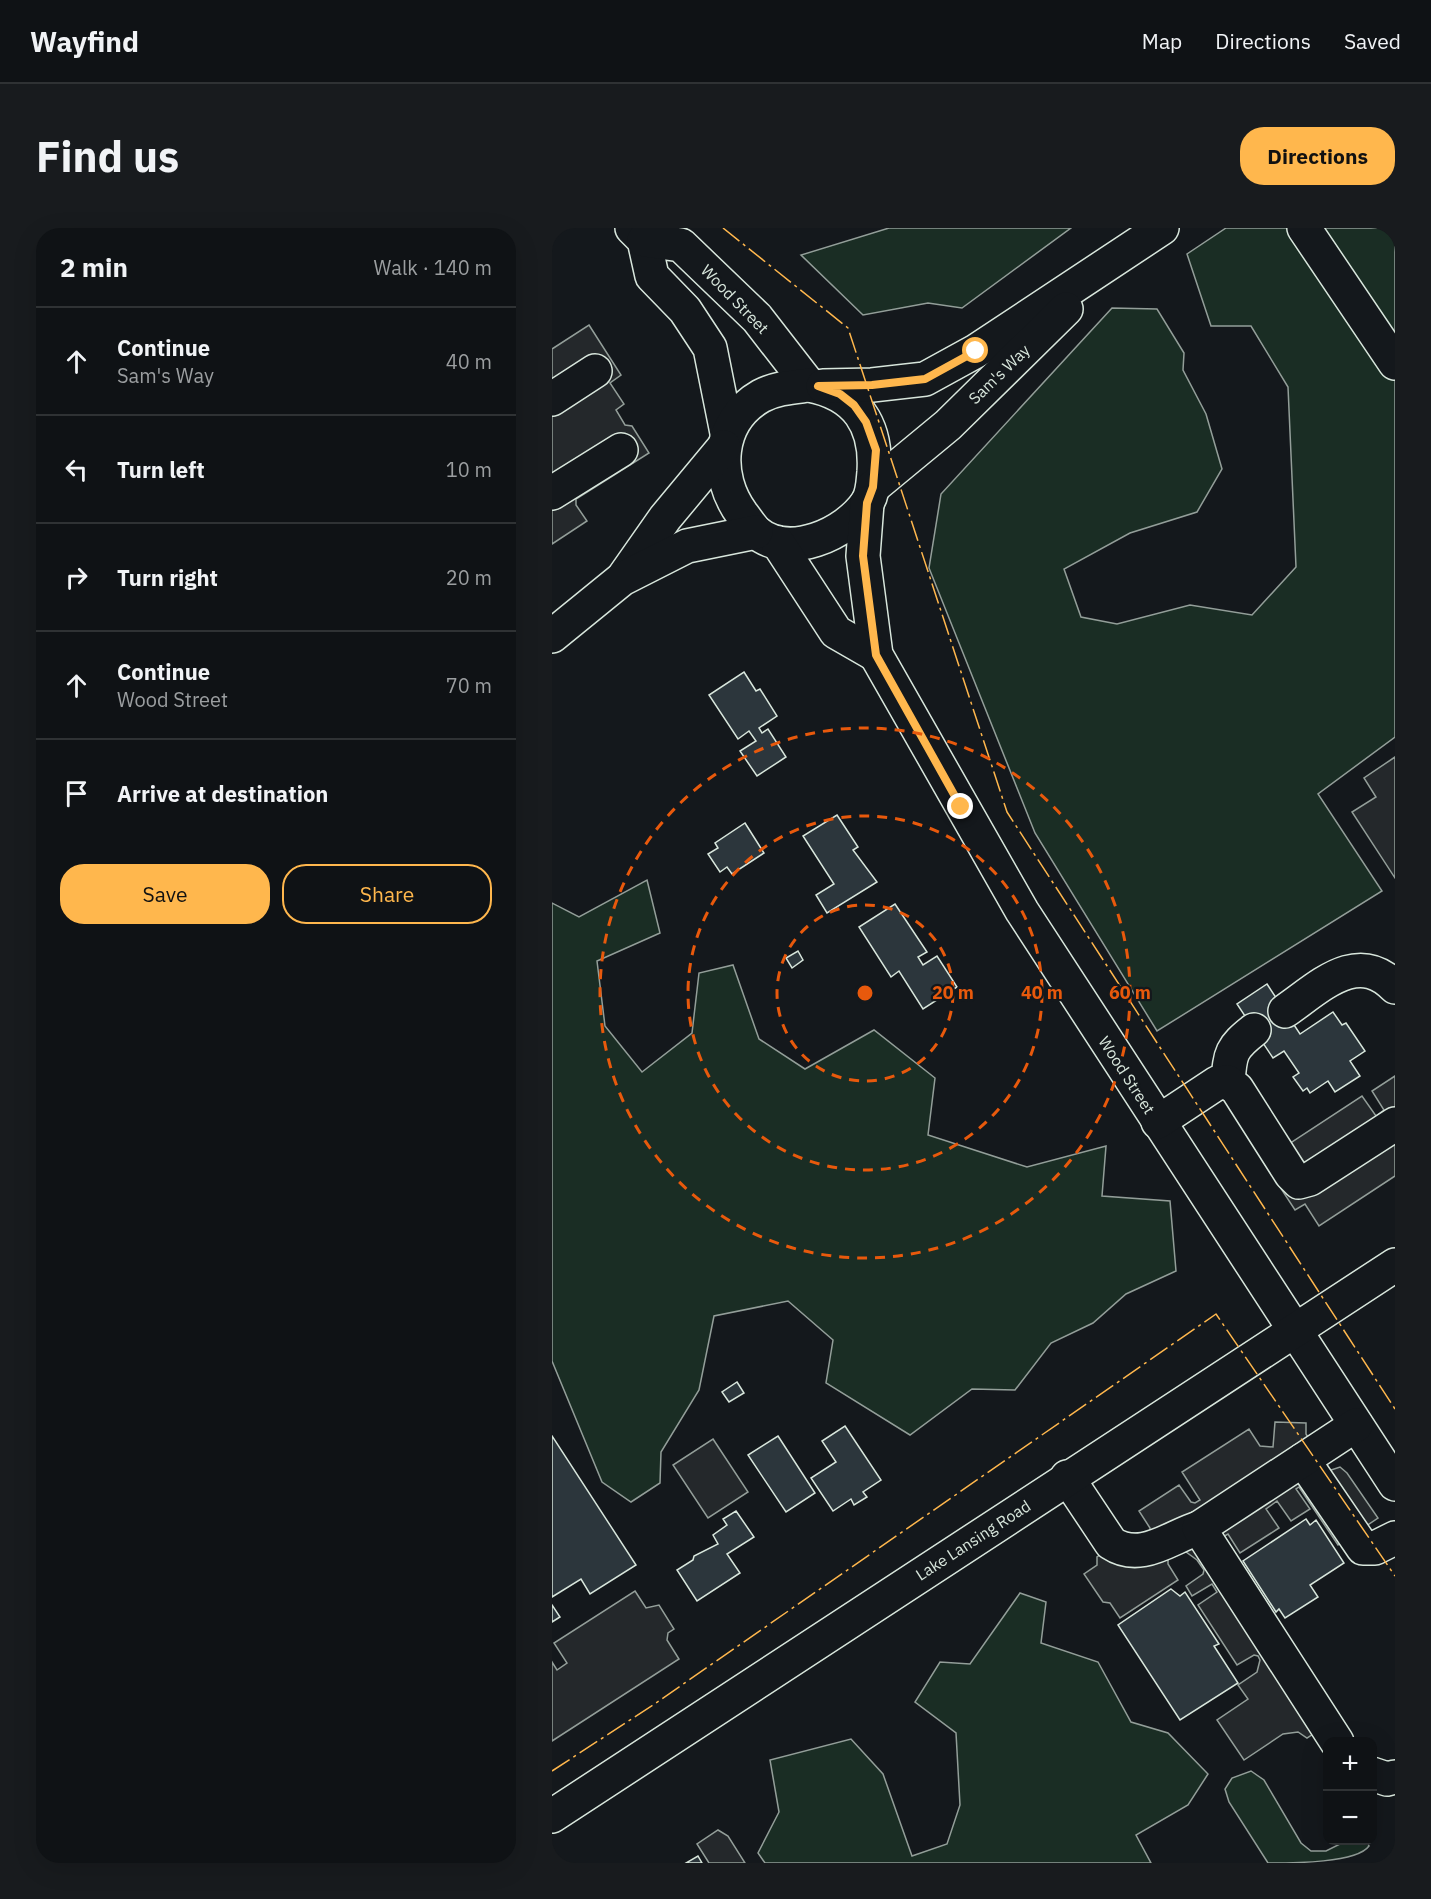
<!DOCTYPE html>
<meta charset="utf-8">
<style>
:root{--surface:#0f1215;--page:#181b1e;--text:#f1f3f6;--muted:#9b9ea0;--line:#2f3234;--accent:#ffb74d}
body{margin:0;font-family:"IBM Plex Sans",sans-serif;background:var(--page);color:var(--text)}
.controls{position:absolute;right:18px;bottom:18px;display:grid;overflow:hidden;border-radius:12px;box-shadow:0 6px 24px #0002}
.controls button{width:54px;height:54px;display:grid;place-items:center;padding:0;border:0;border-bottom:2px solid var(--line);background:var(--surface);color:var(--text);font:30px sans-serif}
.stop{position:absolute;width:18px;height:18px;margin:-14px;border:4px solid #ffb74d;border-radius:50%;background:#fff}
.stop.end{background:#ffb74d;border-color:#fff;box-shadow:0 2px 6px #0008}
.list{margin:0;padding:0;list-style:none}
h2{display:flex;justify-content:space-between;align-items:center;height:78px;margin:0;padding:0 24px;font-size:26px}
h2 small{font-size:20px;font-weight:400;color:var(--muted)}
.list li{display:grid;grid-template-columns:39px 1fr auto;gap:18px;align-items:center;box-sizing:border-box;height:108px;padding:0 24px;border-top:2px solid var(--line)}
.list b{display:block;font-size:22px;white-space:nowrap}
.list p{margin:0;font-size:20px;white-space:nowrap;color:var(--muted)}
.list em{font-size:20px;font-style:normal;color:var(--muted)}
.actions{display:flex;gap:12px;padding:18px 24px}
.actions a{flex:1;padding:14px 0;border:2px solid var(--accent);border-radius:24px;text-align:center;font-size:21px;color:var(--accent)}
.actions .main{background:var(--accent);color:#111}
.icon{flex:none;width:33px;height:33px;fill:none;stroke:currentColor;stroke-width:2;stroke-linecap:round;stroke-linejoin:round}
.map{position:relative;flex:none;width:843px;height:1635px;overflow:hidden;border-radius:24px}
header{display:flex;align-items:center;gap:36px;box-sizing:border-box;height:84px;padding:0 30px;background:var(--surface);border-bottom:2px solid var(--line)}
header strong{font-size:28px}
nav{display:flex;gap:33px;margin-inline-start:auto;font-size:21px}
.intro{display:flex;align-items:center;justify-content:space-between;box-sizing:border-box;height:144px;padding:0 36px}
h1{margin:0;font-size:42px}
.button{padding:15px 27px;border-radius:24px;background:var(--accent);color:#111;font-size:21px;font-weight:700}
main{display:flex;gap:36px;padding:0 36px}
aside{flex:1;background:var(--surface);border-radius:24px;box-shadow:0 6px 24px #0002}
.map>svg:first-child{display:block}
.green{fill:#1a2d24;stroke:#939e99;stroke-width:1.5}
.parking{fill:#24282b;stroke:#939e99;stroke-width:1.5}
.building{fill:#2c363c;stroke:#d8e6dc;stroke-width:1.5}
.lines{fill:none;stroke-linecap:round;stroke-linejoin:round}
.minor-casing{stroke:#d8e6dc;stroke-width:36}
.major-casing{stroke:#d8e6dc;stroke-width:36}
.minor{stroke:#14181c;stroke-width:33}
.major{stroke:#14181c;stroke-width:33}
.power{stroke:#ffb74d;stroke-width:1.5;stroke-dasharray:21 4.5 3 4.5;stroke-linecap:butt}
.route{stroke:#ffb74d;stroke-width:8}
.ring{fill:none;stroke:#e8590c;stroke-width:3;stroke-dasharray:10 8}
.labels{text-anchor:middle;stroke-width:4.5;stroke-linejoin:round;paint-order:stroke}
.street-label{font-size:16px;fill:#d8e6dc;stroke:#14181c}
.centre{fill:#e8590c;stroke:#14181c;stroke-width:3}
.ring-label{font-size:18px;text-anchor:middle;font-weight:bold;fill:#e8590c;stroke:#14181c;stroke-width:4.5;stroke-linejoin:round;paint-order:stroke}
</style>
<header>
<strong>Wayfind</strong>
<nav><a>Map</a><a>Directions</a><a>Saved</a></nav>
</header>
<div class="intro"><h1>Find us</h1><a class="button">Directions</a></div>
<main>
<aside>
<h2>2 min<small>Walk · 140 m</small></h2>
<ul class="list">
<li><svg class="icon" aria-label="ahead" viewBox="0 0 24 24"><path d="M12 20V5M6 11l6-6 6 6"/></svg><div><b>Continue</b><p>Sam's Way</p></div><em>40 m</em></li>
<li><svg class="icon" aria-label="left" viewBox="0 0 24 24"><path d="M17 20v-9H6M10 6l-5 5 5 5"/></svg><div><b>Turn left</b></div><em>10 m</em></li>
<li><svg class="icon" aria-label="right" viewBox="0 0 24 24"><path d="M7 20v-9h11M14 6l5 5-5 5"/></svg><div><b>Turn right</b></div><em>20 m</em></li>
<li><svg class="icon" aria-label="ahead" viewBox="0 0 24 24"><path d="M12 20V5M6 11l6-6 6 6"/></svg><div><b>Continue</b><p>Wood Street</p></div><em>70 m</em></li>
<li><svg class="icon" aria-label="arrive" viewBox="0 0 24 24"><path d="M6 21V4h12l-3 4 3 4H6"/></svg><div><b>Arrive at destination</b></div></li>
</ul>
<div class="actions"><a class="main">Save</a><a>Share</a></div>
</aside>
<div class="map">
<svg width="843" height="1635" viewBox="0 0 843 1635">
<rect width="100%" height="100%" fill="#14181c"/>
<!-- green -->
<g class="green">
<polygon points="337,0 519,0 410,80 376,75 311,87 249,27"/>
<polygon points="674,0 843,0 843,509 766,566 830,663 605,803 483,605 377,340 389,266 560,80 605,81 632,125 631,142 654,186 670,241 645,284 578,305 512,341 529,389 565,396 638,377 700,387 744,339 736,159 699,98 659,98 635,26"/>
<polygon points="95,652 108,705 45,733 53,798 90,844 140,805 147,745 181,737 207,811 253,841 322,802 383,850 376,907 475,939 554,918 550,968 618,973 624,1043 574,1066 541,1095 499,1115 463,1162 420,1161 358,1207 274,1155 281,1112 236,1073 162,1088 147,1162 109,1224 108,1255 79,1274 50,1254 0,1133 0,675 27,689"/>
<polygon points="468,1365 494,1374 489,1415 546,1434 579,1494 616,1505 656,1546 636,1577 584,1607 599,1635 213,1635 206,1625 227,1584 218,1532 299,1511 331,1546 360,1628 395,1616 408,1577 404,1505 363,1474 388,1434 418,1436"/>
<path d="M699,1543L712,1552L749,1615L759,1623H774L794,1613L814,1612L817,1618C805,1635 741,1635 716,1635L677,1574L673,1561L680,1550Z"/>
</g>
<!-- parking -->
<g class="parking">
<polygon points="37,97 69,147 58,155 72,176 64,182 73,197 80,198 97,225 24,271 24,277 35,293 0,316 0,121"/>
<polygon points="843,529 843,650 800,584 824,569 812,550"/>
<polygon points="843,848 843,948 767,998 753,976 743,982 711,933 810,868 824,888 832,882 820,863"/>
<polygon points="723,1194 754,1195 754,1206 776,1243 788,1239 795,1245 826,1290 786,1317 747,1259 744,1261 758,1281 739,1293 725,1273 714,1281 727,1300 688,1325 676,1306 669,1310 788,1488 755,1510 746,1504 731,1506 692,1532 665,1492 696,1471 686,1457 705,1444 708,1432 706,1428 702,1427 685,1437 646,1377 665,1364 660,1356 640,1368 634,1358 651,1346 652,1342 645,1332 634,1324 622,1325 616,1330 616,1336 626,1352 568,1390 558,1375 551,1374 532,1346 545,1337 545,1329 580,1305 598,1305 598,1300 587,1283 627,1257 639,1274 643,1275 648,1272 630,1244 697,1201 708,1218 721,1219"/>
<polygon points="161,1211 196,1264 156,1290 121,1237"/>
<polygon points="83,1363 94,1380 107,1377 122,1401 116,1405 115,1412 127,1431 0,1513 0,1434 5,1442 15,1435 2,1415"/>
<polygon points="166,1602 176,1608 193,1635 157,1635 145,1616"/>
</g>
<!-- building -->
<g class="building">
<polygon points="192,444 204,463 208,461 225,488 207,500 210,505 216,501 234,529 205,548 188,523 204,513 197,503 186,511 157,467"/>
<polygon points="285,587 306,619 301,622 325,654 275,685 264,667 282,656 251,608"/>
<polygon points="193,595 212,625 180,646 175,639 168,644 156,626 166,620 163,615"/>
<polygon points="343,676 375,724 366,729 371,737 385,728 405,759 371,781 347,743 339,749 307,699"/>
<polygon points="246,723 251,732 240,740 234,730"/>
<polygon points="715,756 748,806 781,784 790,797 794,795 813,823 798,833 808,848 783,864 776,853 758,865 755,860 751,863 741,849 747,845 732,823 721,830 685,776"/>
<polygon points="185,1154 192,1165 177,1174 170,1164"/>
<polygon points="293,1198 329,1252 311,1264 315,1269 302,1277 299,1271 281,1283 259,1250 284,1234 270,1213"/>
<polygon points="0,1208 84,1337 38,1366 29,1351 0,1369"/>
<polygon points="226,1208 263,1265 234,1284 196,1227"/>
<polygon points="184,1283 202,1309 175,1326 188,1345 145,1373 125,1342 141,1332 142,1328 166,1316 161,1307 175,1297 171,1291"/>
<polygon points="754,1291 758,1297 764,1292 792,1335 758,1357 766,1369 733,1390 727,1381 724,1384 691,1333"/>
<polygon points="619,1361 628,1368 633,1364 667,1416 662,1418 686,1455 628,1492 566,1397"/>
<polygon points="0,1377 8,1389 0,1394"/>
<polygon points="146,1628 150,1635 134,1635"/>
</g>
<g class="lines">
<!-- minor casing -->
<g class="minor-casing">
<g id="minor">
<polyline points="80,0 92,12 100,48 133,82 158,120 175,205"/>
<polyline points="752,0 843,135"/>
<polyline points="92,12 129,17 205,90 257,157"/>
<path d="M257,157C305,166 325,197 322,244C321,254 321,266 315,275C294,306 237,332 204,304C199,299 194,291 190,286C162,248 165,193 209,168C224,160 241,159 257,157Z"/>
<polyline points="271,158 320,157 373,151 424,123 610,0"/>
<polyline points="0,171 43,143"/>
<polyline points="321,259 396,197 514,81"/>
<polyline points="0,265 69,222"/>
<polyline points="315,275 311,328 324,427 470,683 843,1256"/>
<polyline points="226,315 284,404 324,427"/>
<polyline points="73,347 113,290 172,219"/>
<polyline points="0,408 70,351 135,318 204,304"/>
<path d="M733,783C768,759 805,720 843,759"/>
<path d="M676,854C678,825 679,820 702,802"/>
<polyline points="606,894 665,855 676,854 685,861 739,946 747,954 758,951 843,896"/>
<polyline points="751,1232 811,1320 823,1320 843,1310"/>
<path d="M515,1249L559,1315C589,1335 618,1309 647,1300"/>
<polyline points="785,1514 647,1300 804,1197"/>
<polyline points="820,1546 835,1551 843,1549"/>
</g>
</g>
<!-- major casing -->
<g class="major-casing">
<polyline id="major" points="0,1588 843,1037"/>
</g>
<!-- minor -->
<use href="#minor" class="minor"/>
<!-- major -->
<use href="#major" class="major"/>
<!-- power -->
<g class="power">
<polyline points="171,0 296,100 455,584 843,1181"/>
<polyline points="0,1543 101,1477 664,1086 843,1348"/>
</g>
</g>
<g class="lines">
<!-- route -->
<polyline class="route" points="409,579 324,427 311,328 315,275 321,259 324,222 314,194 302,177 288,166 266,158 320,157 373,151 424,123"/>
</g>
<!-- distance rings -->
<g class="ring">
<circle cx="313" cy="765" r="88"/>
<circle cx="313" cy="765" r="177"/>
<circle cx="313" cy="765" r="265"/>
</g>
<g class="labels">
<!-- street labels -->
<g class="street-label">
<text transform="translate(183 71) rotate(46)" y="6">Wood Street</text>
<text transform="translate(447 146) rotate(-44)" y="6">Sam's Way</text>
<text transform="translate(575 847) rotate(57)" y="6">Wood Street</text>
<text transform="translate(421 1312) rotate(-33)" y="6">Lake Lansing Road</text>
</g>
</g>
<circle cx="313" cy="765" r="9" class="centre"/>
<g class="ring-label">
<text x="401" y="771">20 m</text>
<text x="490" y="771">40 m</text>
<text x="578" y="771">60 m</text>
</g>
</svg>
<div class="controls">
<button>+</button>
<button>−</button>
</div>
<div class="stop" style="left:424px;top:123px"></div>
<div class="stop end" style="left:409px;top:579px"></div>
</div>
</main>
